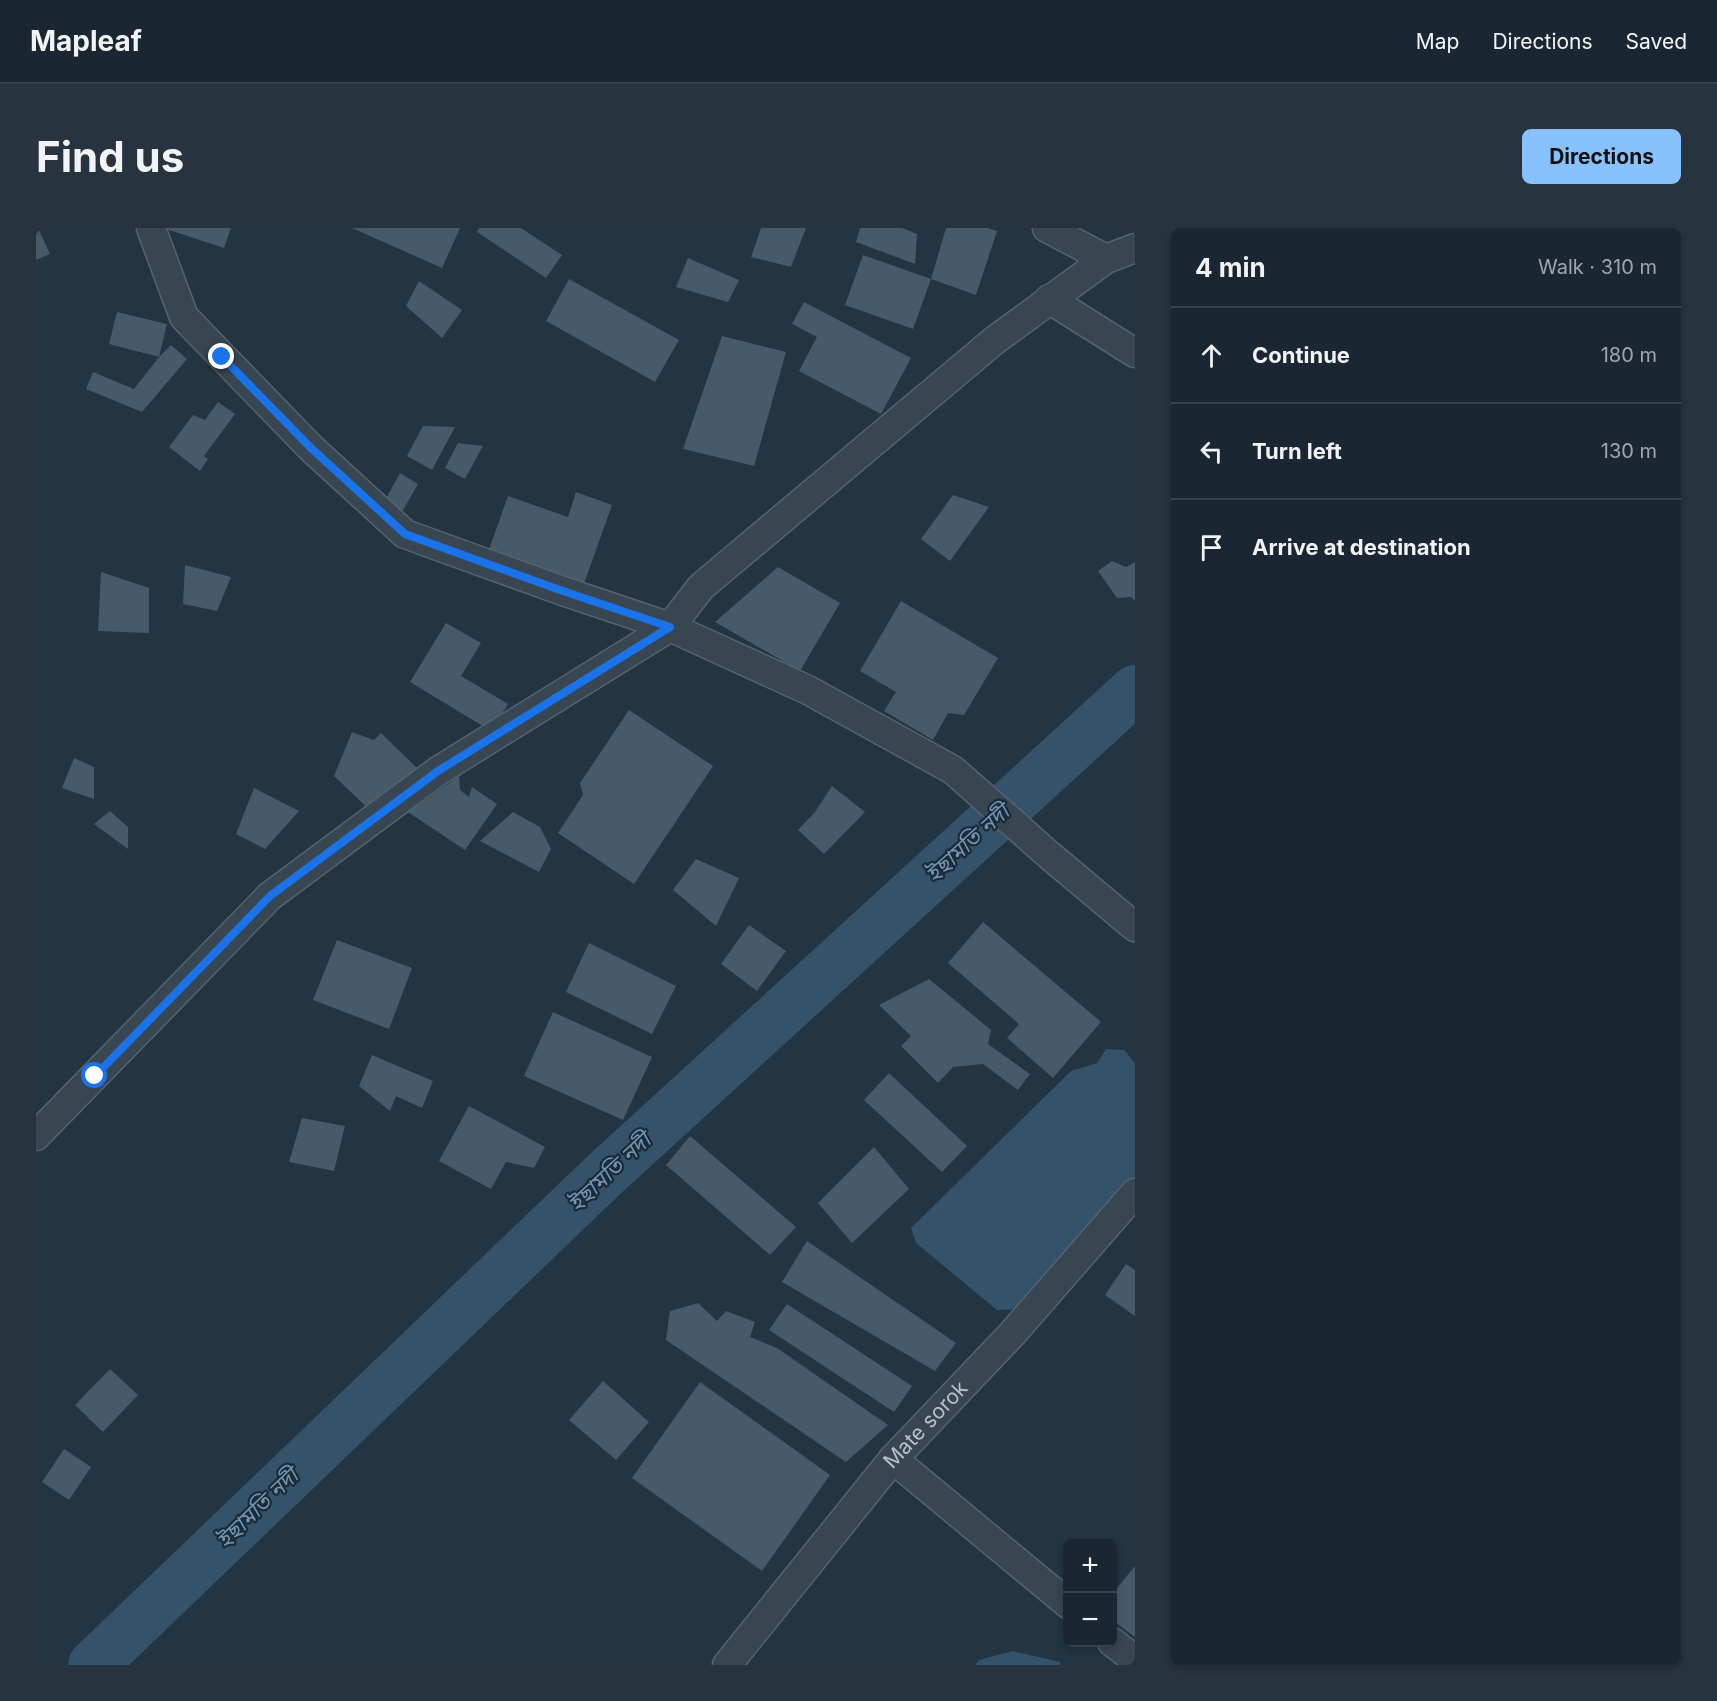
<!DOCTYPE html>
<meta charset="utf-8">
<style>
:root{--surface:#1a2732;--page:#27333e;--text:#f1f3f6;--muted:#9fa5ac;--line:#38444d;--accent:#87c2ff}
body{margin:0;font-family:Inter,"Noto Sans Bengali",sans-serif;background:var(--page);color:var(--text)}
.controls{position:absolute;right:18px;bottom:18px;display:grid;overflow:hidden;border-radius:9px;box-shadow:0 3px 9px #0003}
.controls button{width:54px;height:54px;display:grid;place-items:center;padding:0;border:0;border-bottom:2px solid var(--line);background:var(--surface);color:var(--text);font:30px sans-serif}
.stop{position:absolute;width:18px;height:18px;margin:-14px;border:4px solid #1a73e8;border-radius:50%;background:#fff}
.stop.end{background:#1a73e8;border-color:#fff;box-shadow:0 2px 6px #0008}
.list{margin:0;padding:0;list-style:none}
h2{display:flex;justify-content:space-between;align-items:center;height:78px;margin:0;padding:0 24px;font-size:26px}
h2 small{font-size:20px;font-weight:400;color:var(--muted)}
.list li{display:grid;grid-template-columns:39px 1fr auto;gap:18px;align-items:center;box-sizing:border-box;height:96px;padding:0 24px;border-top:2px solid var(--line)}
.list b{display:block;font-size:22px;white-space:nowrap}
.list em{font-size:20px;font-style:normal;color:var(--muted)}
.icon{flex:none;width:33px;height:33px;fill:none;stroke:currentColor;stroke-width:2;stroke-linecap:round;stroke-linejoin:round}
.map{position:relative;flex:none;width:1099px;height:1437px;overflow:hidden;border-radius:9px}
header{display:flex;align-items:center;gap:36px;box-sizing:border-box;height:84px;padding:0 30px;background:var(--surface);border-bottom:2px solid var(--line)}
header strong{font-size:28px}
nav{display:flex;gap:33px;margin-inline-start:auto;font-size:21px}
.intro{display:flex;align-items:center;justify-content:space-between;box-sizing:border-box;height:144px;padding:0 36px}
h1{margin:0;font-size:42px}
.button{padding:15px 27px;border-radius:9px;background:var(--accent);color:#111;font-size:21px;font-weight:700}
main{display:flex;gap:36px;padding:0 36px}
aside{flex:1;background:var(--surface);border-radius:9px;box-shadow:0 3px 9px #0003}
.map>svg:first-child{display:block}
.water{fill:#35526b}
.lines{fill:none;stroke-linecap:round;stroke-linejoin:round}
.river{stroke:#35526b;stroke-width:50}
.building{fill:#475a69}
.minor-casing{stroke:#556370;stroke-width:31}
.minor{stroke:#384652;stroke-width:28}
.route{stroke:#1a73e8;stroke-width:8}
.labels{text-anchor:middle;stroke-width:4.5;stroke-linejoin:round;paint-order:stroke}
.street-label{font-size:21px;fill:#b4c0cc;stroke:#1c2b38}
.water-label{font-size:22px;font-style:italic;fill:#7195b3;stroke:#1c2b38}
</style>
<header>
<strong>Mapleaf</strong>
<nav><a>Map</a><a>Directions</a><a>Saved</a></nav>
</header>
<div class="intro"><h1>Find us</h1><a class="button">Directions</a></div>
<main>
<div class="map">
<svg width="1099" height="1437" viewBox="0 0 1099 1437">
<rect width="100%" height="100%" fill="#233443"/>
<!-- water -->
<g class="water">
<polygon points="1070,821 1088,822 1099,835 1099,950 983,1081 961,1082 880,1015 875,1000 1035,843 1061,835"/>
<polygon points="977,1423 1024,1434 1024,1437 939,1437 943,1432"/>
</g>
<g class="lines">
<!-- river -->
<polyline class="river" points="57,1437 568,947 1099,462"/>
</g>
<!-- building -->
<g class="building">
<polygon points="0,0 2,0 14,26 0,32"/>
<polygon points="127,0 195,0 188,20"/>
<polygon points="316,0 424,0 406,40"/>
<polygon points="443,0 485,0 526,27 510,50 441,4"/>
<polygon points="725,0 770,0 755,39 715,29"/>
<polygon points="824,0 866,0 881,6 879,36 820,14"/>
<polygon points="910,0 952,0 961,3 940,67 895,51"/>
<polygon points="827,27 895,51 877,101 809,77"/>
<polygon points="652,30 703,52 692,74 640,59"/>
<polygon points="533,51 643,112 619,154 510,93"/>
<polygon points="383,53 426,82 406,110 370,78"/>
<polygon points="768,74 875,130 845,186 763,143 781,109 756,96"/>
<polygon points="81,84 131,96 123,129 73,116"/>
<polygon points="686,108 750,124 718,238 647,221"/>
<polygon points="135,117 151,131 106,184 50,161 57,144 98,161 123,129"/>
<polygon points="182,174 199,186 168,228 172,231 164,243 133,219 157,187 169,192"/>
<polygon points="387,198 419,199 396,242 371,228"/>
<polygon points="422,215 447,218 429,251 409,240"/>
<polygon points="364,245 382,256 362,291 347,276"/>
<polygon points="540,264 576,277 544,367 449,333 472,268 532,289"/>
<polygon points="917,267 953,279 914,333 885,311"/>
<polygon points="1076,333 1090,339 1099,334 1099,373 1095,369 1081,370 1062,343"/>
<polygon points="149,337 195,349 181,383 147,376"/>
<polygon points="742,339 804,375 764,443 679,394"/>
<polygon points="65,344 113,360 113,405 62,403"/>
<polygon points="865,373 962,430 928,487 912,485 897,512 848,483 860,464 824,443"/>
<polygon points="410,395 445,415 425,448 472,476 455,503 374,454"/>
<polygon points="593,482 677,538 598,656 522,605 547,567 544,555"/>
<polygon points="316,504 338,512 345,505 381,540 337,585 298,548"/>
<polygon points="38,530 58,539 58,571 26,560"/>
<polygon points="423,548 424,562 433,569 436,559 461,576 429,622 372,584"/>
<polygon points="796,558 829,584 788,626 762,602 779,584"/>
<polygon points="218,560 263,583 229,621 200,606"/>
<polygon points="74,583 92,599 92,621 58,596"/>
<polygon points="477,584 504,599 515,621 503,644 444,613"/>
<polygon points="660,631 703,650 680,698 637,662"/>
<polygon points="947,694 1065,794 1017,850 971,810 983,796 912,735"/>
<polygon points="713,697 750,723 721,763 685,736"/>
<polygon points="301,712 376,740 353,801 277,772"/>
<polygon points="553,715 640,758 616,806 530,764"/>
<polygon points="893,751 955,802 952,816 994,846 982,862 947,836 917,839 902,855 865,818 875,808 843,777"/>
<polygon points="517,784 616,829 587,892 488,848"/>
<polygon points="336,827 397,853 386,880 360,868 354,883 323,858"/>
<polygon points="853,845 931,918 906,944 828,872"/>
<polygon points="433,878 509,919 498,940 470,934 455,961 403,933"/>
<polygon points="266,890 309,898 298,943 253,934"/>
<polygon points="654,908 760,999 734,1027 630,937"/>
<polygon points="838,919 873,961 816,1015 782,975"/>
<polygon points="771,1013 920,1115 899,1143 746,1054"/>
<polygon points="1090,1036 1099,1042 1099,1088 1069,1067"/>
<polygon points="662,1075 681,1093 690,1083 719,1094 714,1109 741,1120 852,1197 810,1234 630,1112 634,1083"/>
<polygon points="751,1076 876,1158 858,1184 733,1102"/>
<polygon points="74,1141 102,1167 67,1204 39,1177"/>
<polygon points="567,1153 613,1194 580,1232 533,1192"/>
<polygon points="664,1154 794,1247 726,1343 596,1250"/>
<polygon points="28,1221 55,1239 33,1272 6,1254"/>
<polygon points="1099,1338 1099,1409 1076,1392 1076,1366"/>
</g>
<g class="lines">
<!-- minor casing -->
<g class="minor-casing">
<g id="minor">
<polyline points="115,0 148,89 275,220 369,306 524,362 634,399 772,462 917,542 1013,627 1099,699"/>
<polyline points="1011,0 1070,31"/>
<polyline points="1013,71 1099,125"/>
<polyline points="0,908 234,668 402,543 634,399 665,359 959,112 1070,31 1099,20"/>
<polyline points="857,1231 1032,1376"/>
<polyline points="1076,1414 1099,1432"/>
<path id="s1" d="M691,1437L857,1231L976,1106L1099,965"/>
</g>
</g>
<!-- minor -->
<use href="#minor" class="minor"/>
</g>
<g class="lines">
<!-- route -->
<polyline class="route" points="59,848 234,668 402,543 634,399 524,362 369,306 275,220 186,129"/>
</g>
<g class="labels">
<!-- street labels -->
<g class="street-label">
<text dy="7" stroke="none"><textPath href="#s1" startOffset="312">Mate sorok</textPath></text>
</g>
<!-- water labels -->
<g class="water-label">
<text transform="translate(931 615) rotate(-42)" y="8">ইছামতি নদী</text>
<text transform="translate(573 944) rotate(-43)" y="8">ইছামতি নদী</text>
<text transform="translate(221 1280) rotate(-44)" y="8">ইছামতি নদী</text>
</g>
</g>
</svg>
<div class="controls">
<button>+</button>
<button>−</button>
</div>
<div class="stop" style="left:59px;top:848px"></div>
<div class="stop end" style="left:186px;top:129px"></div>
</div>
<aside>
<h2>4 min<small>Walk · 310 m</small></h2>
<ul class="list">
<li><svg class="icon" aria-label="ahead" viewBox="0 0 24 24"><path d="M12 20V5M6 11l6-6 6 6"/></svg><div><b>Continue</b></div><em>180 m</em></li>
<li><svg class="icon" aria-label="left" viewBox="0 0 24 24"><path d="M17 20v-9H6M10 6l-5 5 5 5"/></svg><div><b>Turn left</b></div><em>130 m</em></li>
<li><svg class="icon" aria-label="arrive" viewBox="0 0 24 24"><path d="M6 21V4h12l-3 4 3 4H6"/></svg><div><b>Arrive at destination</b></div></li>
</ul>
</aside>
</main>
